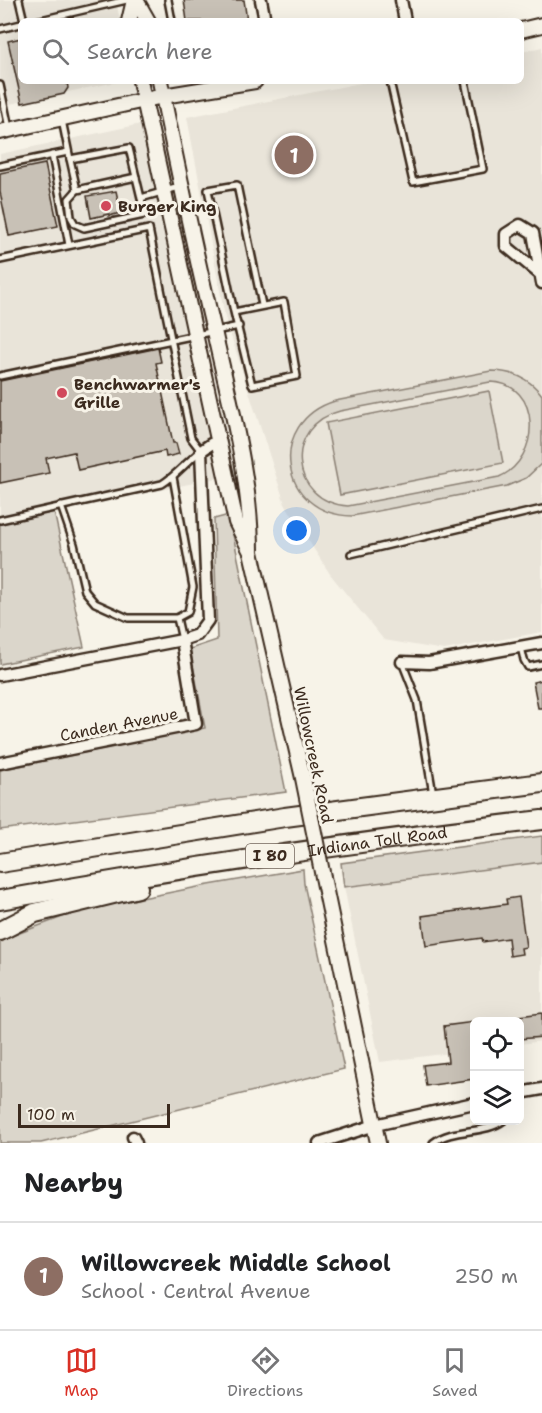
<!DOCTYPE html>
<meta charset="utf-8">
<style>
:root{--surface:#fff;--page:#f6f6f6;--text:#202124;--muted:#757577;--line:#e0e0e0;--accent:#d93025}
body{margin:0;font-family:"Shantell Sans",sans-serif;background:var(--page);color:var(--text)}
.controls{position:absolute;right:18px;bottom:18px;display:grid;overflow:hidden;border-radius:9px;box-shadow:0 6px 24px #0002}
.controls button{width:54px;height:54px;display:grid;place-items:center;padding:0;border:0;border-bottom:2px solid var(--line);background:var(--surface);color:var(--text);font:30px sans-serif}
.scale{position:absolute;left:18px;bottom:15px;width:152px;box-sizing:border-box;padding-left:6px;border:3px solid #3b2a1e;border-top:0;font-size:16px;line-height:21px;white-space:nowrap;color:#3b2a1e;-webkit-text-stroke:4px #f7f3e8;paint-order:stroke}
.you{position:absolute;left:297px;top:531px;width:21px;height:21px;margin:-15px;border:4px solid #fff;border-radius:50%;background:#1a73e8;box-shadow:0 0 0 9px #1a73e833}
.badge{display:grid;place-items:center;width:39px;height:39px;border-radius:50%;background:var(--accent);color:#fff;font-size:20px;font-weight:700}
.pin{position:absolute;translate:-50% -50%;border:3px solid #fff;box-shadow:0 2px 6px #0006}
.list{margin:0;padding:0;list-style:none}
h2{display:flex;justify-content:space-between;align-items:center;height:78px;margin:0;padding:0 24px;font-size:26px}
h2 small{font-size:20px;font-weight:400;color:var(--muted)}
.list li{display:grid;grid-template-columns:39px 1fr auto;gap:18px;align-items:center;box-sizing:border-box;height:108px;padding:0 24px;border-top:2px solid var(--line)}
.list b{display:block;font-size:22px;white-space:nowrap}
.list p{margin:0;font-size:20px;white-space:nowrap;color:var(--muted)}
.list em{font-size:20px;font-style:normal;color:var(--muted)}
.icon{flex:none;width:33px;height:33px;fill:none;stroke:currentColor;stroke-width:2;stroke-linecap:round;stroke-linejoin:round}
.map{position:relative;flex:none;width:542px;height:1143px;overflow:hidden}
.search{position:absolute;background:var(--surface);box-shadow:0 6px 24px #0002;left:18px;right:18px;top:18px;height:66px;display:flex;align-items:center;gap:15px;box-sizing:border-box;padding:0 21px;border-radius:9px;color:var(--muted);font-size:22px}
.sheet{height:186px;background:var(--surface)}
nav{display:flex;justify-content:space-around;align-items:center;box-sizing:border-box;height:84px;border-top:2px solid var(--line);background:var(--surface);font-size:16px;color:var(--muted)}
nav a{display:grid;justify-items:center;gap:3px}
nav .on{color:var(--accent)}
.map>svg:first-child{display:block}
.built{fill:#e9e4d9}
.green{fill:#dbd6cb;stroke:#8b8074;stroke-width:1.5;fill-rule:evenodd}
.building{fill:#c8c1b6;stroke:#3b2a1e;stroke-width:1.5}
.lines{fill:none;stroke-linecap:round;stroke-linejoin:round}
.lane-casing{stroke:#3b2a1e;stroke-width:10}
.street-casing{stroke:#3b2a1e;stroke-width:15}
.secondary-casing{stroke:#3b2a1e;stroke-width:18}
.highway-casing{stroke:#3b2a1e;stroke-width:22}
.lane{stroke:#f7f3e8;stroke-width:5}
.street{stroke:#f7f3e8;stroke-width:10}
.secondary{stroke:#f7f3e8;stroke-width:14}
.highway{stroke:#f7f3e8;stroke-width:18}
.secondary-bridge-casing{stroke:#3b2a1e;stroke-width:18;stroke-linecap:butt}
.secondary-bridge{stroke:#f7f3e8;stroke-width:14}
.poi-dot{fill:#d1495b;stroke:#f7f3e8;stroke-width:2}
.labels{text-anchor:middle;stroke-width:6;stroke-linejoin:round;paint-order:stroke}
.shield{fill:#f7f3e8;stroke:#73665b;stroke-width:1.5}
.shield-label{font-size:15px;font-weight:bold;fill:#3b2a1e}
.poi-label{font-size:16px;font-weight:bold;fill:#3b2a1e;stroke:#f7f3e8;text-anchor:start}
.street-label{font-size:16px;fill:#3b2a1e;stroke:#f7f3e8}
</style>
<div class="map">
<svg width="542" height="1143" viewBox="0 0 542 1143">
<rect width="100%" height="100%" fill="#f7f3e8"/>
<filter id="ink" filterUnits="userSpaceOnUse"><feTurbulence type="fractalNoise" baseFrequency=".0167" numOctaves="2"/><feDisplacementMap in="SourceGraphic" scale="12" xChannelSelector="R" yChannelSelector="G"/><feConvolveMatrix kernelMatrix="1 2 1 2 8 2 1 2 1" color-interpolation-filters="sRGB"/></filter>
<g filter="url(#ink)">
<!-- built -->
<g class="built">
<polygon points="0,0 116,0 120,21 21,21 21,81 121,81 0,106"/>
<polygon points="542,47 542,632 444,650 384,640 330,574 285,504 225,317 187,117 371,81 521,81 521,52"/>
<polygon points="141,124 222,477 0,524 0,154"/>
<polygon points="542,862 542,1041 520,1044 520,1022 474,1022 474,1050 380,1062 344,887"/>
</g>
<!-- green -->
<g class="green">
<path d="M491,371C512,371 529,378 542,395V463L526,478L507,486L352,516C279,515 266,422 335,401ZM490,382C542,382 542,459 499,477L348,506C289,502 283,425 340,411Z"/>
<polygon points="489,391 503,463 340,495 326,423"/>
<polygon points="54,512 84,647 0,664 0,524"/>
<polygon points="229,515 286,792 0,830 0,770 205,728 190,649 217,640 214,519"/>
<polygon points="542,836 542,862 344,887 341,863"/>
<polygon points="303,869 304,884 344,1069 41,1143 0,1143 0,943 9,937 81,910 203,886"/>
</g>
<!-- building -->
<g class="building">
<polygon points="184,0 244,0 247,21 187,21"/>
<polygon points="21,38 21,81 67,81 68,88 64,94 22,103 8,41"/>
<polygon points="45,164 58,226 9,236 0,192 0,173"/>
<polygon points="116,191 118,200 122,199 124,212 109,216 109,214 91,218 87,196"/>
<polygon points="158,348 161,362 156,363 173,443 176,443 179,454 166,457 165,451 78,470 74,452 46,458 49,473 0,483 0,381"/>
<polygon points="542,680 542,708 538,708 533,682"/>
<polygon points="519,897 526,947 521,948 522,954 510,956 508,938 483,942 482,938 426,946 422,916 507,904 506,899"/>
<polygon points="542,1013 542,1037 519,1039 519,1016"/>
<polygon points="474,1022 474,1079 426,1086 423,1065 448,1062 444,1026"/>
</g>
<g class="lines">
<!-- lane casing -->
<g class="lane-casing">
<g id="lane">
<polyline points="19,0 24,21"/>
<polyline points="168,0 172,21"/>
<polyline points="36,21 127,0"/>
<polyline points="0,29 21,24"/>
<polyline points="390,81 413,182 483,169 465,81"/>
<polyline points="0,85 9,128"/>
<polyline points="62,120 70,159 129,148 141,198 179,187"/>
<polyline points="52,155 69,245"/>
<polyline points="70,159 77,190"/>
<polyline points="0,166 68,152"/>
<polyline points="136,177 77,190 69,199 71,217 75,224 84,228 144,215 141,198"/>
<path d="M0,260L149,229L191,438L201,451C187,461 177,475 162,484L0,520"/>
<polyline points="234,312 284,302 297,376 252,385 234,312 208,190 237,185 262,305"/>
<polyline points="0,376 239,326"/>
<polyline points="173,477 193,587 188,612 177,618 182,640"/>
<polyline points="61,506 74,544 85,591 95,603 128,618 177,618"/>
<polyline points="351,554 542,509"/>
<polyline points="521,647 524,660 528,667 542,664"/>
<polyline points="402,662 417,700 433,794"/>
<path d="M433,1143C453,1127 485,1135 504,1120"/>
</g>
</g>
<!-- street casing -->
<g class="street-casing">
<g id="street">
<polyline points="261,0 265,21"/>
<polyline points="401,0 405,21"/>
<polyline points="541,275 506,246 506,234 520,225 533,233 542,283"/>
<polyline points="402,662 429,663 542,643"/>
<polyline points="0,675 182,640 197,635 208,620 201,451 211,444 220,442"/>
<polyline points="0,763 196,724 182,640"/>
<polyline points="520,1093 542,1089"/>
<polyline points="133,1137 136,1143"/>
<polyline points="319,1143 375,1125 474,1103"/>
</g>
</g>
<!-- secondary casing -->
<g class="secondary-casing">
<g id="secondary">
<polyline points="136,0 148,21"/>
<polyline points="129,21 134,0"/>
<polyline points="521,30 542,25"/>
<polyline points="140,81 236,522 250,550"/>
<path d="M160,81C177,165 194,248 214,331C230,404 251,477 251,552L303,778"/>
<polyline points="0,132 163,96 255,81"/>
<polyline points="323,877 378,1143"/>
</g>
</g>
<!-- highway casing -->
<g class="highway-casing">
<g id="highway">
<polyline points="0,863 285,817 542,783"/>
<path id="s1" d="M0,900C180,868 361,841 542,820"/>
<polyline points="0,931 35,913 138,888"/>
</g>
</g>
<!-- lane -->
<use href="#lane" class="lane"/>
<!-- street -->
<use href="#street" class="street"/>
<!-- secondary -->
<use href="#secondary" class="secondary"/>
<!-- highway -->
<use href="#highway" class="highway"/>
<!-- secondary-bridge casing -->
<g class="secondary-bridge-casing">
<polyline id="secondary-bridge" points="303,778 323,877"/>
</g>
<!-- secondary-bridge -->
<use href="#secondary-bridge" class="secondary-bridge"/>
</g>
</g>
<!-- markers -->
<g class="poi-dot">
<circle cx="106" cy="206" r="6"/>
<circle cx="62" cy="393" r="6"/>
</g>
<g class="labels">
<!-- shield labels -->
<rect class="shield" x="246" y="844" width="48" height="24" rx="4.5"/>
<g class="shield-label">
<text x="270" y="861">I 80</text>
</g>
<!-- poi labels -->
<g class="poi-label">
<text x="118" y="212">Burger King</text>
<text x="74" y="390">Benchwarmer's<tspan x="74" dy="18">Grille</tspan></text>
</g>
<!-- street labels -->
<g class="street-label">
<text transform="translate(119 724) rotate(-11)" y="6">Canden Avenue</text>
<text transform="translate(314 755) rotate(78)" y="6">Willowcreek Road</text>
<text dy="6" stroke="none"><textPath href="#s1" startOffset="382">Indiana Toll Road</textPath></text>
</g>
</g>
</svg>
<div class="controls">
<button><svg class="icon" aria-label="locate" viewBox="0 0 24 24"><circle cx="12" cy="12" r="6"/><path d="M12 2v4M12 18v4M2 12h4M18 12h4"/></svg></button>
<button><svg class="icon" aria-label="layers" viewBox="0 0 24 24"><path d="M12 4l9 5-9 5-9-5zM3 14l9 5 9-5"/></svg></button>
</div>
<div class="scale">100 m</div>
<div class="you"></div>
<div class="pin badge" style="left:294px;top:155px;background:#8d6e63">1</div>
<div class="search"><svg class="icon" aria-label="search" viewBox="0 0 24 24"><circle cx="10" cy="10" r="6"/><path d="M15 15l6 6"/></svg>Search here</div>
</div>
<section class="sheet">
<h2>Nearby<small></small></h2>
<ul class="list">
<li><span class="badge" style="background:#8d6e63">1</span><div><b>Willowcreek Middle School</b><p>School · Central Avenue</p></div><em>250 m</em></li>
</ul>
</section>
<nav>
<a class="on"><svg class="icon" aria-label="map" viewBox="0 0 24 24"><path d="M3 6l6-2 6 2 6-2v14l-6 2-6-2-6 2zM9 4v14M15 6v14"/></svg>Map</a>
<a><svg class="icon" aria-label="directions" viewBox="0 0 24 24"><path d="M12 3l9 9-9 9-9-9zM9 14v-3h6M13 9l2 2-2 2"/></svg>Directions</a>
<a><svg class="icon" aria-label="saved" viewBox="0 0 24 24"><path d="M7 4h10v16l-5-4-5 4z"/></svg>Saved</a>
</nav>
